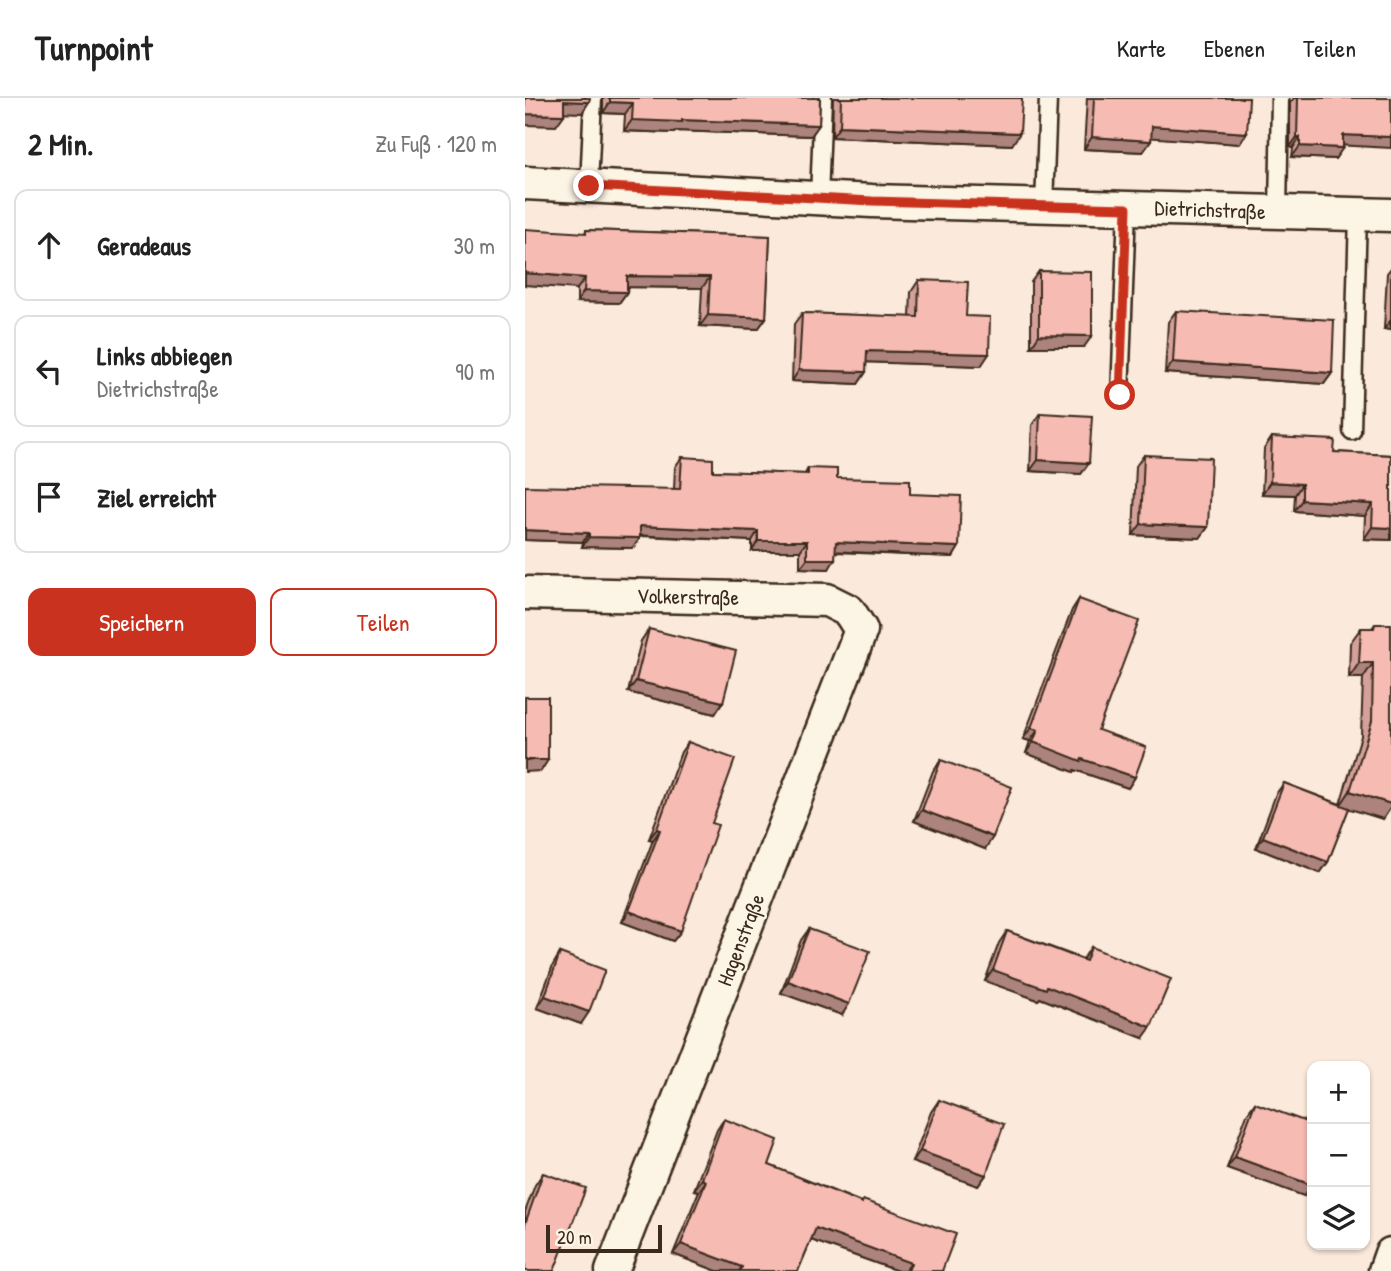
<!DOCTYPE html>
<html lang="de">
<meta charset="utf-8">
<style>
:root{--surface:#fff;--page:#f6f6f6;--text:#222;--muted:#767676;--line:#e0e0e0;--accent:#c8321e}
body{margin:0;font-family:"Patrick Hand",sans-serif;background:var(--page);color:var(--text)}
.controls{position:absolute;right:21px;bottom:21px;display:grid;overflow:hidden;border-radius:14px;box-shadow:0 2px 5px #0004}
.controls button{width:63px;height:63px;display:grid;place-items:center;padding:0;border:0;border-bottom:2px solid var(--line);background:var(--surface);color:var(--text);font:35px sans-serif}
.scale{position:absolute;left:21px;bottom:18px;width:116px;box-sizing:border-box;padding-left:7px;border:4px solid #3b2a1e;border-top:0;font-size:19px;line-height:24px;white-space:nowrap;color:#3b2a1e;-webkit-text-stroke:5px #fcf5e5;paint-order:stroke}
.stop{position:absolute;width:21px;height:21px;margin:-16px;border:5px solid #c8321e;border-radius:50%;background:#fff}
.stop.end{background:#c8321e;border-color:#fff;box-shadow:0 2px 7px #0008}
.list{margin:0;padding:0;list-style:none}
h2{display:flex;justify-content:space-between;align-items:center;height:91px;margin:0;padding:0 28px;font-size:30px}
h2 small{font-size:23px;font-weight:400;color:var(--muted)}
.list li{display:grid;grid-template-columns:46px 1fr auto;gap:21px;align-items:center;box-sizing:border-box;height:112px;margin:0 14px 14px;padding:0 14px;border:2px solid var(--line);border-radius:14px}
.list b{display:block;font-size:26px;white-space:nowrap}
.list p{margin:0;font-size:23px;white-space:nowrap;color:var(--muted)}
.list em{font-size:23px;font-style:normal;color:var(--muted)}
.actions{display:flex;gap:14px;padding:21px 28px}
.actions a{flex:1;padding:16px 0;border:2px solid var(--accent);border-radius:14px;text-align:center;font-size:24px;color:var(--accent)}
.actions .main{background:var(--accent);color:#fff}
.icon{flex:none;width:38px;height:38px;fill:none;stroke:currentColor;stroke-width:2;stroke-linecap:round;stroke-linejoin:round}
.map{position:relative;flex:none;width:866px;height:1173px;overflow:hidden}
header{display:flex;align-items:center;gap:42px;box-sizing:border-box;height:98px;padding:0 35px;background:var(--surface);border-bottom:2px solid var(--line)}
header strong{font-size:33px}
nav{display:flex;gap:38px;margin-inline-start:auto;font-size:24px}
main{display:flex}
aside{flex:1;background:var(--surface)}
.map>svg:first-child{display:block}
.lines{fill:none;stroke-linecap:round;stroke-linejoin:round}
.service-casing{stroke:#3b2a1e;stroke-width:21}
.minor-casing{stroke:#3b2a1e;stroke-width:37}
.service{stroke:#fcf5e5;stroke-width:16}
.minor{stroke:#fcf5e5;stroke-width:32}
.wall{fill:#d4a19a;stroke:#3b2a1e;stroke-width:2}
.shaded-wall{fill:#ac837d;stroke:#3b2a1e;stroke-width:2}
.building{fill:#f6bbb3;stroke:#3b2a1e;stroke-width:2}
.route{stroke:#c8321e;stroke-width:9}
.labels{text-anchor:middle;stroke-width:5;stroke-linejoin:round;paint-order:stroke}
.street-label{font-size:21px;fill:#3b2a1e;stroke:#fcf5e5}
</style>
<header>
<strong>Turnpoint</strong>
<nav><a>Karte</a><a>Ebenen</a><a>Teilen</a></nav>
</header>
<main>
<aside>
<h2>2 Min.<small>Zu Fuß · 120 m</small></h2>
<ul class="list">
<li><svg class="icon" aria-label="ahead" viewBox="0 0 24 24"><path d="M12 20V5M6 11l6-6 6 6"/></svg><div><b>Geradeaus</b></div><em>30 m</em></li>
<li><svg class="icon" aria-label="left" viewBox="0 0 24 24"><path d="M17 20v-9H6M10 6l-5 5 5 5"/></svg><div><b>Links abbiegen</b><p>Dietrichstraße</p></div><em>90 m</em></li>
<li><svg class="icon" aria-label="arrive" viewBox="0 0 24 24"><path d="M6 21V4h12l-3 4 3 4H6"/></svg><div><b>Ziel erreicht</b></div></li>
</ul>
<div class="actions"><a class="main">Speichern</a><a>Teilen</a></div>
</aside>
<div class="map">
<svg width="866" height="1173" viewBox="0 0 866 1173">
<rect width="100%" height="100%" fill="#fbe9db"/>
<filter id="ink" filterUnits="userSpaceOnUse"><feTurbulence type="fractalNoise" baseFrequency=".0143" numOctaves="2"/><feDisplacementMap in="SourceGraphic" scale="14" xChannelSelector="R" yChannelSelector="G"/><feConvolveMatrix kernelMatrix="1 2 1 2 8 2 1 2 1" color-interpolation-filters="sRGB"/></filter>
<g filter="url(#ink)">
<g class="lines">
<!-- service casing -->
<g class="service-casing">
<g id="service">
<polyline points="64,88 68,0"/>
<polyline points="294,100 298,0"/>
<polyline points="519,108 523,0"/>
<polyline points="753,114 755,0"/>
<polyline points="595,297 602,110"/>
<polyline points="827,333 833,116"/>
</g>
</g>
<!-- minor casing -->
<g class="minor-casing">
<g id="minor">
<polyline points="0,85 347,103 866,117"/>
<polyline points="0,495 302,502 324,513 336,532 87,1173"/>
<polyline points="860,1173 866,1156"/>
</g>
</g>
<!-- service -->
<use href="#service" class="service"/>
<!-- minor -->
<use href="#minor" class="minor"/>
</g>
<!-- wall -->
<g class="wall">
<polygon points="78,0 295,0 294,27 286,38 151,33 149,35 99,33 100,16 78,15"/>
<polygon points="308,0 497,0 487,47 307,39"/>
<polygon points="562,0 724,0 714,46 626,39 626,43 618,54 559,51"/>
<polygon points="769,0 866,0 818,48 810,61 767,59 768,50 765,49 765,5"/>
<polygon points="61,132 245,138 241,220 233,231 175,228 177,190 102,189 102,194 94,205 52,204 52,191 60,135"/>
<polygon points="866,170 866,232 859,231 862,175"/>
<polygon points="514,173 559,249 506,249 506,184"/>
<polygon points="394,182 441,218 456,268 341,264 341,274 333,286 267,283 269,226 277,215 385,219 386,194"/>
<polygon points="651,213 807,275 799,286 640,275 643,224"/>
<polygon points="515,315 564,365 556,376 505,373 507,327"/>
<polygon points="747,339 809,354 866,357 866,442 839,441 840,418 769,413 770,397 737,396 739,351"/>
<polygon points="619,357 683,429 675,440 608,437 611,368"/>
<polygon points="157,359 188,373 280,376 283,370 312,380 385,396 434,449 428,459 310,454 304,471 275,470 275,453 227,453 227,443 115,438 108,450 57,449 58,444 0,442 149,391 150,369"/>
<polygon points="554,501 573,632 610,679 603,690 550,672 549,674 501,655 505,643 498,641 547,512"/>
<polygon points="850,526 866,526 866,709 858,721 824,710 803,764 795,775 731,750 751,696 759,685 815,706 836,638 838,580 824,580 825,545 836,530 847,530"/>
<polygon points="124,531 198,604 190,616 103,594 116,543"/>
<polygon points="163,644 187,725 156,833 148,843 97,824 128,742 124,741 156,654"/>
<polygon points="416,662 460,751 389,723 408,673"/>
<polygon points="284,831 317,917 256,895 276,842"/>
<polygon points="482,833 558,861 566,849 618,940 515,900 513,902 460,883 474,845"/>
<polygon points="35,855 56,926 12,910 28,867"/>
<polygon points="414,1002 461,1077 453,1088 387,1064 406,1014"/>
<polygon points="730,1005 779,1098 702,1070 722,1016"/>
<polygon points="199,1021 244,1067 336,1104 338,1102 417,1173 373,1173 286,1142 273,1173 192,1173 148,1156 174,1093 169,1092 192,1032"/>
<polygon points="18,1075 0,1173 0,1114 10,1087"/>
</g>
<!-- shaded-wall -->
<g class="shaded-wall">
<polygon points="39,3 64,4 57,15 31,14"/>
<polygon points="85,4 108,5 100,16 78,15"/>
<polygon points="0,16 39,17 31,28 0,27"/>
<polygon points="107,22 157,22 294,27 286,38 151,33 149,35 99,33"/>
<polygon points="315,28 495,35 487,47 307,39"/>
<polygon points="627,28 722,35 714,46 619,39"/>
<polygon points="818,37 866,39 866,50 811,47"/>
<polygon points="567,39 626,43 618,54 559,51"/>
<polygon points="772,39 775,39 768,50 765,49"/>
<polygon points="775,48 818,50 810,61 767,59"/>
<polygon points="0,175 60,180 52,191 0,187"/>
<polygon points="102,178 185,179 177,190 95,189"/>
<polygon points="59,193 102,194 94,205 52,204"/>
<polygon points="183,217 241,220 233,231 175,228"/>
<polygon points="865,223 866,232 859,231"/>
<polygon points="514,237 567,238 559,249 506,249"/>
<polygon points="342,253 464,256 456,268 334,264"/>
<polygon points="648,264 807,275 799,286 640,275"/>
<polygon points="274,272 341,274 333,286 267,283"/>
<polygon points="513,362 564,365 556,376 505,373"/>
<polygon points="745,384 777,386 770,397 737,396"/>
<polygon points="777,402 848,406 840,418 769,413"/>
<polygon points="616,426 683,429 675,440 608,437"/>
<polygon points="115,428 233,433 227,443 108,437"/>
<polygon points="847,429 866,430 866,442 839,441"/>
<polygon points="0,432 64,435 58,444 0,442"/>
<polygon points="64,439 115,440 108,450 57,449"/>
<polygon points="233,443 282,443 275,453 227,453"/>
<polygon points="311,444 434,449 428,459 304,453"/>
<polygon points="282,461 310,461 304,471 275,470"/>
<polygon points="834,565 848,565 838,580 824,580"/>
<polygon points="111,583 198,604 190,616 103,594"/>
<polygon points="506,630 513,632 505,643 498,641"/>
<polygon points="508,644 557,661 610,679 603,690 550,672 549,674 501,655"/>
<polygon points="0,662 23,662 16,673 0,674"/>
<polygon points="825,693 866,706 866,709 858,721 815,708"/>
<polygon points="397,712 468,739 460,751 389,723"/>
<polygon points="132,731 135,732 128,742 124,741"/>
<polygon points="738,739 803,764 795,775 731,750"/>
<polygon points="104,813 156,833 148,843 97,824"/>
<polygon points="468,872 522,888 626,929 618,940 515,900 513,902 460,883"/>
<polygon points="263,883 324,906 317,917 256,895"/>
<polygon points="20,898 64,914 56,926 12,910"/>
<polygon points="395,1053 461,1077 453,1088 387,1064"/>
<polygon points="710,1059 787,1087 779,1098 702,1070"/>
<polygon points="177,1081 181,1083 174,1093 169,1092"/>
<polygon points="291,1130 386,1165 380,1173 373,1173 283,1141"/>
<polygon points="156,1146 217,1169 214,1173 192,1173 148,1156"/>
</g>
<!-- building -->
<g class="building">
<polygon points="0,0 65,0 64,4 39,3 39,17 0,16"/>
<polygon points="85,0 295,0 294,27 157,22 157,24 107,22 108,5 85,4"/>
<polygon points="316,0 497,0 495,35 315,28"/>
<polygon points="569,0 724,0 722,35 627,28 626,43 567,39"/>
<polygon points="773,0 866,0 866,39 818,37 818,50 775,48 775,39 772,39"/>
<polygon points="0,131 61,135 61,132 245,138 241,220 183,217 185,179 102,178 102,194 59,193 60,180 0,175"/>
<polygon points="514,173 567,174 567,238 514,237"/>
<polygon points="394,182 443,184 441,218 465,219 464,256 342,253 341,274 274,272 277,215 393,219"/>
<polygon points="651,213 809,222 807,275 648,264"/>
<polygon points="515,315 567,318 564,365 513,362"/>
<polygon points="747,339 810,342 809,354 866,357 866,430 847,429 848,406 777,402 777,386 745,384"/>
<polygon points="619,357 686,360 683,429 616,426"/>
<polygon points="157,359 188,361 188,373 283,376 283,370 312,371 312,380 385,382 385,396 436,398 434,449 311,444 310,461 282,461 282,443 233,443 233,433 115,428 115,440 64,439 64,435 0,432 0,388 155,391"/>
<polygon points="554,501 614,523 573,632 621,649 610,679 557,661 556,663 508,644 513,632 506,630"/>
<polygon points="850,526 866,526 866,706 825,693 847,623 848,565 834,565 836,530 849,530"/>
<polygon points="124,531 211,553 198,604 111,583"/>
<rect x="0" y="599" width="23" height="63"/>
<polygon points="163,644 210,661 187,725 193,727 156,833 104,813 135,732 132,731"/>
<polygon points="416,662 487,689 468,739 397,712"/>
<polygon points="759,685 824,710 803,764 738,739"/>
<polygon points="284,831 345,853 324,906 263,883"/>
<polygon points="482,833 561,863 566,849 646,881 626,929 522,888 521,891 468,872"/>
<polygon points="35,855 80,872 64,914 20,898"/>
<polygon points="414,1002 479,1026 461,1077 395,1053"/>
<polygon points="730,1005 787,1026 787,1087 710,1059"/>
<polygon points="199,1021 253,1042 244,1067 337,1105 338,1102 431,1136 417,1173 383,1173 386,1165 291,1130 273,1173 215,1173 217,1169 156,1146 181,1083 177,1081"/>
<polygon points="18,1075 61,1090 29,1173 0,1173 0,1126"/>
</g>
</g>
<g class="lines" filter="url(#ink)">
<!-- route -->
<polyline class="route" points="64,88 347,103 602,110 595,297"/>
</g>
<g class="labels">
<!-- street labels -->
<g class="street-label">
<text transform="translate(685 112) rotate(2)" y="7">Dietrichstraße</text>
<text transform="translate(163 499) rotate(1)" y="7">Volkerstraße</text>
<text transform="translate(216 842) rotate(-69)" y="7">Hagenstraße</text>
</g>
</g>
</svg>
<div class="controls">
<button>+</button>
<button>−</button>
<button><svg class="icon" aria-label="layers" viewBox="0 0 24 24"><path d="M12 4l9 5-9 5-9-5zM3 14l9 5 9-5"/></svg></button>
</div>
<div class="scale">20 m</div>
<div class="stop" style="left:595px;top:297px"></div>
<div class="stop end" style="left:64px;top:88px"></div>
</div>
</main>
